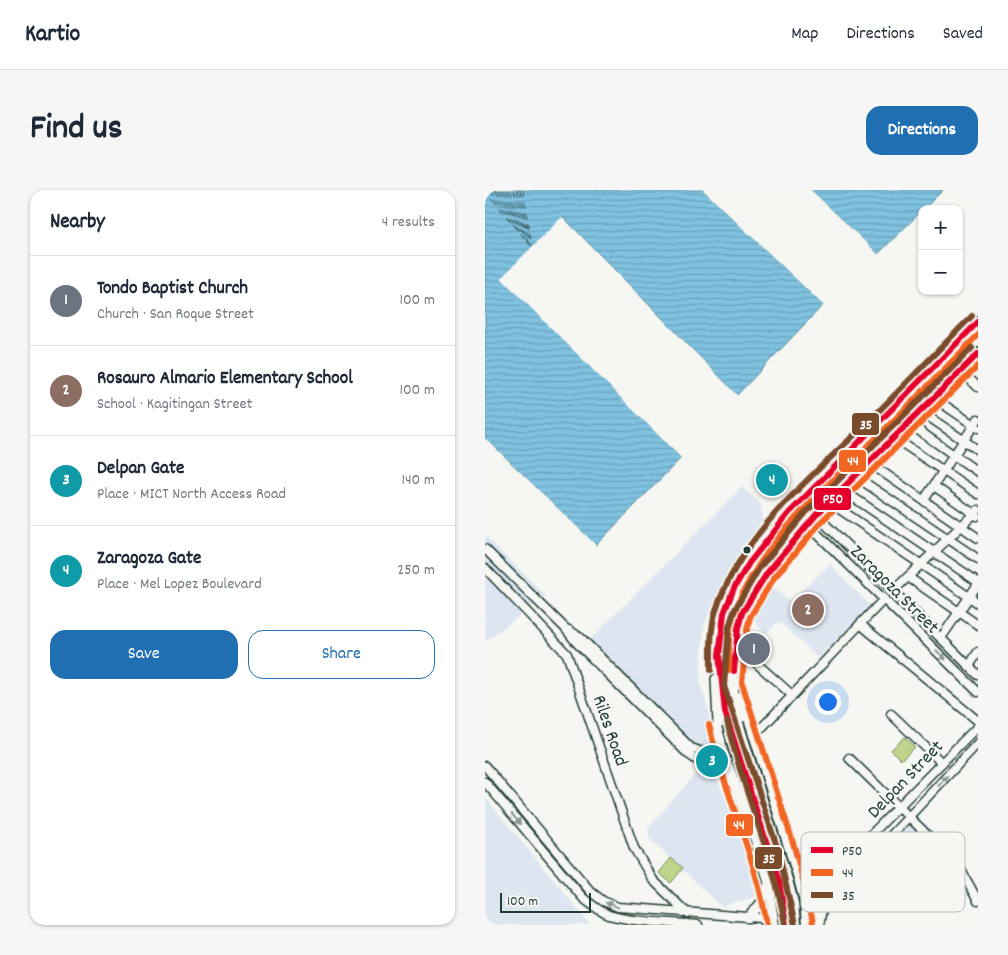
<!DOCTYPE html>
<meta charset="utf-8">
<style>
:root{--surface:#fff;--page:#f6f6f7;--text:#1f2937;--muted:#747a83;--line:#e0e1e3;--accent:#1f6fb2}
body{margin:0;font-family:Dekko,sans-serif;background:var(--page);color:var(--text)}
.controls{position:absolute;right:15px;top:15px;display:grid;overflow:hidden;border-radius:10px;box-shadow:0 1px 4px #0004}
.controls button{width:45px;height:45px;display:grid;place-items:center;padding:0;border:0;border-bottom:1px solid var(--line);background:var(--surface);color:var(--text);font:25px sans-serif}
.scale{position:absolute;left:15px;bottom:12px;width:91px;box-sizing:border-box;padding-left:5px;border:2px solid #1f3d34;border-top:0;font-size:14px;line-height:18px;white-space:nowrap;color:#1f3d34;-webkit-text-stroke:4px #f6f6f2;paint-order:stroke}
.you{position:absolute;left:342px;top:511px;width:18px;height:18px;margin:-12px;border:4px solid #fff;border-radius:50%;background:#1a73e8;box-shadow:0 0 0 8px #1a73e833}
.badge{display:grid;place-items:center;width:32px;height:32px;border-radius:50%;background:var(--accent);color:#fff;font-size:16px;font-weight:700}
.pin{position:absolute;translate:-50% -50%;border:2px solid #fff;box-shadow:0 1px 5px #0006}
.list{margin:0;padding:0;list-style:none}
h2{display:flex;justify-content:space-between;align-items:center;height:65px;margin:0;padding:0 20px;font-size:21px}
h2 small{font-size:16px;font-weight:400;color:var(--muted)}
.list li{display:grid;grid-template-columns:32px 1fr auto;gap:15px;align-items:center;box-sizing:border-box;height:90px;padding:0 20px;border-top:1px solid var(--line)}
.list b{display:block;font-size:19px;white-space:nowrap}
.list p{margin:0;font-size:16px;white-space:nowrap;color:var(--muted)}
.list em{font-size:16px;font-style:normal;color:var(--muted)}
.actions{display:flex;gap:10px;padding:15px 20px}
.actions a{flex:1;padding:11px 0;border:1px solid var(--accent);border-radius:15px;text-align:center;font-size:18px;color:var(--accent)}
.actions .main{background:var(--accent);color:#fff}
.map{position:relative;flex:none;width:493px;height:735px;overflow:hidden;border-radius:15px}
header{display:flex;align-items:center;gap:30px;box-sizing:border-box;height:70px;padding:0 25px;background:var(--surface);border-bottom:1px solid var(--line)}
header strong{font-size:24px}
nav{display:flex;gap:28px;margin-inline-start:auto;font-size:18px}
.intro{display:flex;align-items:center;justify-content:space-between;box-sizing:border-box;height:120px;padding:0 30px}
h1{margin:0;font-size:35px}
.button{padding:12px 22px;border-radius:15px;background:var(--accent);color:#fff;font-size:18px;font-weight:700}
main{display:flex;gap:30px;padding:0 30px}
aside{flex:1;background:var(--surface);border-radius:15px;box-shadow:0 1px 4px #0004}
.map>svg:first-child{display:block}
.built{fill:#dde5f0}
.garden{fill:#c0d58b;stroke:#708960}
.water{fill:url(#water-rules);stroke:#598d9c}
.pier{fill:#f6f6f2}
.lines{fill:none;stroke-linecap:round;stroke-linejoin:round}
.ferry{stroke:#375e5f;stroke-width:1;stroke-dasharray:6 5;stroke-linecap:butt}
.minor-casing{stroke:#1f3d34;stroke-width:11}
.major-casing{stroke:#1f3d34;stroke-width:12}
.highway-casing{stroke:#1f3d34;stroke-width:14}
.minor{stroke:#f6f6f2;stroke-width:8}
.major{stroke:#f6f6f2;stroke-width:9}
.highway{stroke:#f6f6f2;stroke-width:10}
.highway-bridge-casing{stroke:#1f3d34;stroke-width:14;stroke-linecap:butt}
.highway-bridge{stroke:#f6f6f2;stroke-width:10}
.bus-1-casing{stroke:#f6f6f2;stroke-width:10}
.bus-2-casing{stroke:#f6f6f2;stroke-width:10}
.bus-3-casing{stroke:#f6f6f2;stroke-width:10}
.bus-1{stroke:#e4002b;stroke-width:6}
.bus-2{stroke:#f26522;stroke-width:6}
.bus-3{stroke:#7a4b2a;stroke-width:6}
.oneway{fill:#8a9a93}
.bus-dot{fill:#1f3d34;stroke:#f6f6f2;stroke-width:2}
.labels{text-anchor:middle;stroke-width:5;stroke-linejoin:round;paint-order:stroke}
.street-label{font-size:19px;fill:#1f3d34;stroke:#f6f6f2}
.key{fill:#f6f6f2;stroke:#b6beb9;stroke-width:1}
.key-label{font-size:14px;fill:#1f3d34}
.line-badge{stroke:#f6f6f2;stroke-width:2}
.badge-label{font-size:14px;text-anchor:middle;font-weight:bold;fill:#fff}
</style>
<header>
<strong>Kartio</strong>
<nav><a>Map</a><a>Directions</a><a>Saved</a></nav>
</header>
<div class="intro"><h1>Find us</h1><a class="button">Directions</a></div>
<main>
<aside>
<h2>Nearby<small>4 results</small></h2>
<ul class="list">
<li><span class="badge" style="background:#6b7280">1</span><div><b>Tondo Baptist Church</b><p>Church · San Roque Street</p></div><em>100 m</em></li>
<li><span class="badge" style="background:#8d6e63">2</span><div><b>Rosauro Almario Elementary School</b><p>School · Kagitingan Street</p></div><em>100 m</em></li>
<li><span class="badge" style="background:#0f9aa8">3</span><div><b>Delpan Gate</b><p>Place · MICT North Access Road</p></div><em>140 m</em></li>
<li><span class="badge" style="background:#0f9aa8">4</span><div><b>Zaragoza Gate</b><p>Place · Mel Lopez Boulevard</p></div><em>250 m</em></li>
</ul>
<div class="actions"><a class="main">Save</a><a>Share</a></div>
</aside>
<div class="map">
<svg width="493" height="735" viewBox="0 0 493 735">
<defs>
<pattern id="water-rules" width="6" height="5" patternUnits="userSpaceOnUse" patternTransform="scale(1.25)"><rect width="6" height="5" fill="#80c2e1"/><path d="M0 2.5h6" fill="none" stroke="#689fb7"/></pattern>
</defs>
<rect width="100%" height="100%" fill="#f6f6f2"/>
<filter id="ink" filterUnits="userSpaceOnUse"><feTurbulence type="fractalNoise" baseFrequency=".02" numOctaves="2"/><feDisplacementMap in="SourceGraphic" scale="10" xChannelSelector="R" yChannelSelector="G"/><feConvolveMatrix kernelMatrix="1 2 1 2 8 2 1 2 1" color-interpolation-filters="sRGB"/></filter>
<g filter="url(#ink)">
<!-- built -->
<g class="built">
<polygon points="257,297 275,313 280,336 238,391 219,435 215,492 224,523 226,544 225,556 216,559 203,552 104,451"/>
<polygon points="0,346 61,406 0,451"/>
<polygon points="345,374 386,417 333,468 294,431 281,443 261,423 287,396 304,412"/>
<polygon points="214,580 233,591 277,695 273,706 241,715 238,718 164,648 163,638"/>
<polygon points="0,607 98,726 105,735 0,735"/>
<polygon points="427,632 452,656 409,704 382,678"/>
</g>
<!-- garden -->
<g class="garden">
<polygon points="420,547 430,557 416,570 406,560"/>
<polygon points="186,668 198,678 186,693 174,683"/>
</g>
<!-- water -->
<g class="water">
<polygon points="0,0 218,0 338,115 252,205 78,27 17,88 196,268 111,355 0,248"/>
<polygon points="326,0 458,0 393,64"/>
</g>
<!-- pier -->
<g class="pier">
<polygon points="218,0 221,0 340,114 338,115"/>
<polygon points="324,0 326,0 393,64 391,65"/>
<polygon points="77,27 252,205 250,207 77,31 20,88 198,266 196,268 16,88"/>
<polygon points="0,248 111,355 110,357 0,251"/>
</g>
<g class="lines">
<!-- ferry -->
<g class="ferry">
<polyline points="3,0 32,39"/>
<polyline points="6,0 40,48"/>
<polyline points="10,0 35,40"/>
<polyline points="13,0 44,52"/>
<polyline points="16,0 38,41"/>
<polyline points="19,0 45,54"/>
<polyline points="22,0 40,40"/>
<polyline points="25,0 44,49"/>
<polyline points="29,0 42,42"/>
<polyline points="32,0 47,56"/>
<polyline points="35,0 44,42"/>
<polyline points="38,0 46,49"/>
<polyline points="0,1 47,57"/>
</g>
<!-- minor casing -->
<g class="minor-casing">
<g id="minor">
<polyline points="476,181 493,197"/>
<polyline points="449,208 493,238"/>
<polyline points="435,221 493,260"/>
<polyline points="423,233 493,282"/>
<polyline points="408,247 493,304"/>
<polyline points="383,272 493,348"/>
<polyline points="370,286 493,369"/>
<polyline points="449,296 492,326"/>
<polyline points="356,299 493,392"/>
<polyline points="314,308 493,485"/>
<polyline points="439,310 493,229"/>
<polyline points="344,312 493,413"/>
<polyline points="305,317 493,502"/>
<polyline points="0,359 80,438 92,453 203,564 219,575 245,583"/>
<polyline points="0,378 82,464 149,658 168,690 203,724"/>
<polyline points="423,387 493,435"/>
<polyline points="408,401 493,320"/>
<polyline points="375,434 493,531"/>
<polyline points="84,440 96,448 206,558 220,563 237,559"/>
<polyline points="456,448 493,394"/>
<polyline points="251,455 307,505"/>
<polyline points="484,476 493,462"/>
<polyline points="406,524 457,573"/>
<polyline points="265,550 399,409"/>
<polyline points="364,568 473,675 493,711"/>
<polyline points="0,576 106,702 118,711 133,717 276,728 282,734 291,735"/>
<path d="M0,592L98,708C106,714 114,721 124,725C152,733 184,732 213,735"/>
<polyline points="316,714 329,706 368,663 493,536"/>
<polyline points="322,735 493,553"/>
<polyline points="334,735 337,719"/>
</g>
</g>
<!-- major casing -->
<g class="major-casing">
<g id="major">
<path d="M230,461C228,415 252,377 281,344"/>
<polyline points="231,489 233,533 237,559 276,665 284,693 291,735"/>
<polyline points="252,506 301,658 316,714 319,735"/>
<polyline points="263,728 277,712 283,696"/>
</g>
</g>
<!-- highway casing -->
<g class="highway-casing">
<g id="highway">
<path d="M253,533C245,502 246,455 257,424C266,397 289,375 307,353C365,286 431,227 493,164"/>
<path d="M243,535C235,500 229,458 239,423C258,358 343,283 392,236C426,202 459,167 493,132"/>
</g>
</g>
<!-- minor -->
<use href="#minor" class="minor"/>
<!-- major -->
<use href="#major" class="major"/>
<!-- highway -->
<use href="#highway" class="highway"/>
<!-- highway-bridge casing -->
<g class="highway-bridge-casing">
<g id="highway-bridge">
<polyline points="253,533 302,690 308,713 310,735"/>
<polyline points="243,535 294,692 301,735"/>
</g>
</g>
<!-- highway-bridge -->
<use href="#highway-bridge" class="highway-bridge"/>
<!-- bus-1 casing -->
<g class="bus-1-casing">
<g id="bus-1">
<polyline points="249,481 253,438 257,423 282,383 331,325 493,164"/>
<polyline points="301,735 294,692 240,522 234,465 239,423 249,398 264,373 304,323 493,132"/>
</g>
</g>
<!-- bus-2 casing -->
<g class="bus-2-casing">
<g id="bus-2">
<path d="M244,480C244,461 242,441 249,423C276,351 341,298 394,245C428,212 460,178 493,145"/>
<path d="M224,535C239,603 271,666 282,735"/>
<polyline points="328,734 324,712 309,656 257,493 262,440 265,427 289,388 337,331 493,176"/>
</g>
</g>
<!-- bus-3 casing -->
<g class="bus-3-casing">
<g id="bus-3">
<path d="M226,480C226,460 225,439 231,420C257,343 327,286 383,232C418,197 452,161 487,126"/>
<path d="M242,531C257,600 288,664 300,734"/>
<polyline points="310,735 293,660 239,496 244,437 249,421 275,377 324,319 487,158"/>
</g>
</g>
<!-- bus-1 -->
<use href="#bus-1" class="bus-1"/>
<!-- bus-2 -->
<use href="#bus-2" class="bus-2"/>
<!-- bus-3 -->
<use href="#bus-3" class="bus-3"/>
</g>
<!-- one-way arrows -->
<defs><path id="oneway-solid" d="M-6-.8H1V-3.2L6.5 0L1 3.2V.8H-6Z" transform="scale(1.25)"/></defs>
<g class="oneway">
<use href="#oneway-solid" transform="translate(456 465) rotate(45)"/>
<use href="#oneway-solid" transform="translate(458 591) rotate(-47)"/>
<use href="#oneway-solid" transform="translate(31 629) rotate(50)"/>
<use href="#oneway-solid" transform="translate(127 715) rotate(-160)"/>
</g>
</g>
<!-- markers -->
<circle class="bus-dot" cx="262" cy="360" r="4.5"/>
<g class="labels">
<!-- street labels -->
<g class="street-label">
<text transform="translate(411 398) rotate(45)" y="7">Zaragoza Street</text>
<text transform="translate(127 540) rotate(71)" y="7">Riles Road</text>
<text transform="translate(419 588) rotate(-46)" y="7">Delpan Street</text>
</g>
</g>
<!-- legend -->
<rect x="316" y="642" width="164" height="80" rx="8" class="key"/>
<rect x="326" y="657" width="22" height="6" fill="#e4002b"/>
<rect x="326" y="679" width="22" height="7" fill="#f26522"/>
<rect x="326" y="702" width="22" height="6" fill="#7a4b2a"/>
<g class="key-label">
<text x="357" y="665">P50</text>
<text x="357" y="687">44</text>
<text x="357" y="710">35</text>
</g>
<g class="line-badge">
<rect x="366" y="222" width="29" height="24" rx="5" fill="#7a4b2a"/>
<rect x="353" y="259" width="29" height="24" rx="5" fill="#f26522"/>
<rect x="328" y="297" width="39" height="24" rx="5" fill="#e4002b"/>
<rect x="240" y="623" width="29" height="24" rx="5" fill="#f26522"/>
<rect x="269" y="656" width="29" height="24" rx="5" fill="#7a4b2a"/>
</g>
<g class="badge-label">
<text x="381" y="239">35</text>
<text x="368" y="275">44</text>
<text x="348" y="313">P50</text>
<text x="254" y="639">44</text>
<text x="284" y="673">35</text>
</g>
</svg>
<div class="controls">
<button>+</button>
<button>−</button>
</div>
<div class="scale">100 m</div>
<div class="you"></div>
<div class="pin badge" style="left:269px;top:459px;background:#6b7280">1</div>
<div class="pin badge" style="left:323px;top:420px;background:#8d6e63">2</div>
<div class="pin badge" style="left:227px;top:571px;background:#0f9aa8">3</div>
<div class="pin badge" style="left:287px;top:290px;background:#0f9aa8">4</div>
</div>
</main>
